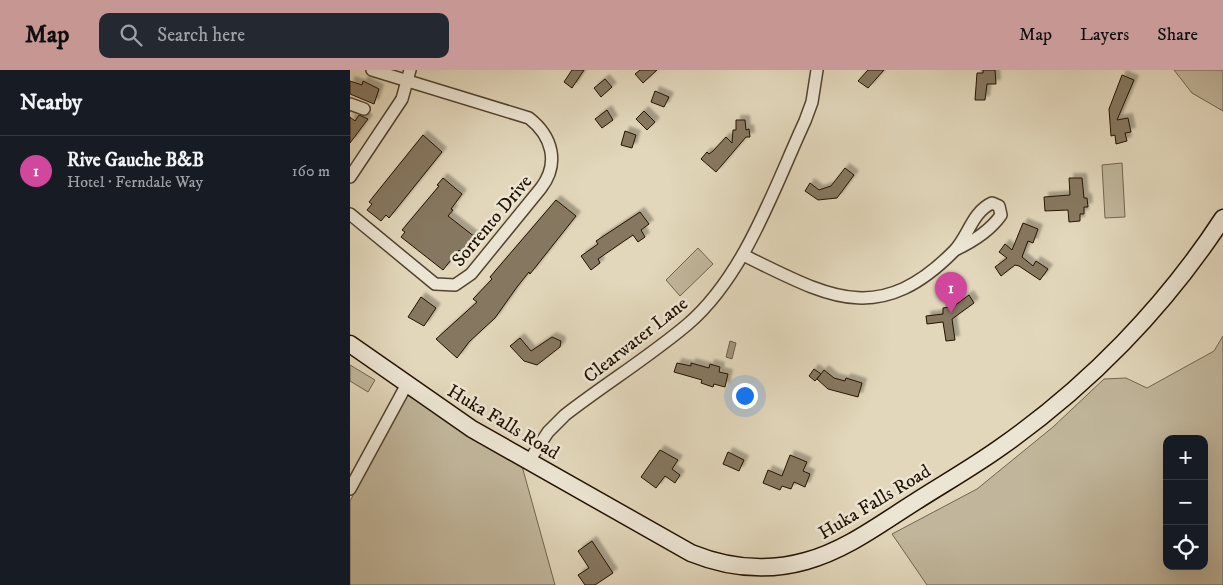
<!DOCTYPE html>
<meta charset="utf-8">
<style>
:root{--surface:#171b24;--page:#242831;--text:#f1f3f6;--muted:#9ea1a6;--line:#363941;--accent:#c59692}
body{margin:0;font-family:"IM FELL DW Pica",serif;background:var(--page);color:var(--text)}
.controls{position:absolute;right:15px;bottom:15px;display:grid;overflow:hidden;border-radius:10px;box-shadow:0 5px 20px #0002}
.controls button{width:45px;height:45px;display:grid;place-items:center;padding:0;border:0;border-bottom:1px solid var(--line);background:var(--surface);color:var(--text);font:25px sans-serif}
.you{position:absolute;left:394px;top:325px;width:18px;height:18px;margin:-12px;border:4px solid #fff;border-radius:50%;background:#1a73e8;box-shadow:0 0 0 8px #1a73e833}
.badge{display:grid;place-items:center;width:32px;height:32px;border-radius:50%;background:var(--accent);color:#fff;font-size:16px;font-weight:700}
.pin{position:absolute;translate:-50% -41px;filter:drop-shadow(0 1px 2px #0008)}
.pin::after{content:'';position:absolute;top:26px;width:18px;height:15px;background:inherit;clip-path:polygon(0 0,100% 0,50% 100%)}
.list{margin:0;padding:0;list-style:none}
h2{display:flex;justify-content:space-between;align-items:center;height:65px;margin:0;padding:0 20px;font-size:21px}
h2 small{font-size:16px;font-weight:400;color:var(--muted)}
.list li{display:grid;grid-template-columns:32px 1fr auto;gap:15px;align-items:center;box-sizing:border-box;height:70px;padding:0 20px;border-top:1px solid var(--line)}
.list b{display:block;font-size:19px;white-space:nowrap}
.list p{margin:0;font-size:16px;white-space:nowrap;color:var(--muted)}
.list em{font-size:16px;font-style:normal;color:var(--muted)}
.icon{flex:none;width:28px;height:28px;fill:none;stroke:currentColor;stroke-width:2;stroke-linecap:round;stroke-linejoin:round}
.map{position:relative;flex:none;width:873px;height:515px;overflow:hidden}
header{display:flex;align-items:center;gap:30px;box-sizing:border-box;height:70px;padding:0 25px;background:var(--accent);color:#111}
header strong{font-size:24px}
nav{display:flex;gap:28px;margin-inline-start:auto;font-size:18px}
.search{width:350px;height:45px;background:var(--page);display:flex;align-items:center;gap:12px;box-sizing:border-box;padding:0 18px;border-radius:10px;color:var(--muted);font-size:19px}
main{display:flex}
aside{flex:1;background:var(--surface)}
.map>svg:first-child{display:block}
.green{fill:#c1b69b;stroke:#72644e;fill-rule:evenodd}
.water{fill:#a1947b;stroke:#6e604a}
.building{fill:#867861;stroke:#221200;filter:url(#shadow)}
.lines{fill:none;stroke-linecap:round;stroke-linejoin:round}
.street-casing{stroke:#52432f;stroke-width:14}
.secondary-casing{stroke:#221200;stroke-width:19}
.street{stroke:#ece5d3;stroke-width:11}
.secondary{stroke:#ece5d3;stroke-width:16}
.labels{text-anchor:middle;stroke-width:5;stroke-linejoin:round;paint-order:stroke}
.street-label{font-size:19px;fill:#221200;stroke:#ece5d3}
</style>
<header>
<strong>Map</strong>
<div class="search"><svg class="icon" aria-label="search" viewBox="0 0 24 24"><circle cx="10" cy="10" r="6"/><path d="M15 15l6 6"/></svg>Search here</div>
<nav><a>Map</a><a>Layers</a><a>Share</a></nav>
</header>
<main>
<aside>
<h2>Nearby<small></small></h2>
<ul class="list">
<li><span class="badge" style="background:#d1479c">1</span><div><b>Rive Gauche B&amp;B</b><p>Hotel · Ferndale Way</p></div><em>160 m</em></li>
</ul>
</aside>
<div class="map">
<svg width="873" height="515" viewBox="0 0 873 515">
<defs>
<filter id="shadow"><feDropShadow dx="4.5" dy="-4.5" stdDeviation="1" flood-color="#0004"/></filter>
</defs>
<rect width="100%" height="100%" fill="#e2d7bb"/>
<filter id="stains"><feTurbulence type="fractalNoise" baseFrequency=".004" numOctaves="4"/><feColorMatrix values="0 0 0 0 .2 0 0 0 0 .09 0 0 0 0 .02 0 0 0 .5 -.17"/></filter>
<radialGradient id="worn" r=".72"><stop offset=".6" stop-color="#630" stop-opacity="0"/><stop offset="1" stop-color="#630" stop-opacity=".3"/></radialGradient>
<!-- green -->
<g class="green">
<polygon points="824,0 873,0 873,41 842,23"/>
<polygon points="772,93 775,147 755,148 752,95"/>
<polygon points="348,178 363,194 330,226 316,210"/>
<path d="M873,266V515H577L542,464L627,419L703,357L754,309L776,308L797,318L864,281ZM817,369H854V496H817Z"/>
<polygon points="0,295 25,310 18,322 0,311"/>
<polygon points="57,325 172,396 205,515 0,515 0,431"/>
</g>
<!-- water -->
<polygon class="water" points="380,271 386,273 382,289 376,287"/>
<!-- building -->
<g class="building">
<polygon points="222,0 234,0 222,18 214,12"/>
<polygon points="290,0 307,0 293,13 285,4"/>
<polygon points="518,0 534,0 518,18 508,11"/>
<polygon points="633,0 645,0 646,14 637,14 635,30 625,30 627,3 633,3"/>
<polygon points="772,5 784,10 767,50 778,48 781,62 775,63 777,71 766,74 765,65 761,66 759,39"/>
<polygon points="255,9 262,17 251,27 244,18"/>
<polygon points="0,11 12,15 13,11 29,19 24,34 0,24"/>
<polygon points="305,21 319,27 314,37 301,32"/>
<polygon points="257,40 263,50 252,58 245,49"/>
<polygon points="294,41 305,52 297,60 286,49"/>
<polygon points="9,45 18,49 0,73 0,47 5,51"/>
<polygon points="386,50 395,50 396,60 399,59 400,67 396,67 366,102 351,89 357,82 359,84 363,81 376,67 382,73 383,60 386,60"/>
<polygon points="275,61 286,65 282,78 271,75"/>
<polygon points="73,65 92,82 39,148 36,145 31,151 17,140 22,134 19,132"/>
<polygon points="495,98 504,105 487,128 468,130 455,121 460,113 469,120 481,116"/>
<polygon points="93,108 112,124 101,139 103,140 98,146 125,167 114,184 109,180 93,200 51,167 55,162 52,160 89,116 87,115"/>
<polygon points="719,108 732,108 734,128 737,128 738,137 734,137 734,144 730,144 730,151 719,152 718,140 695,141 694,127 720,125"/>
<polygon points="206,130 226,146 180,204 179,202 167,217 145,248 119,272 107,288 86,269 127,232 123,229 142,209 140,207"/>
<polygon points="290,142 299,154 291,160 295,167 288,172 283,165 248,189 250,193 241,200 231,186 248,174 246,171"/>
<polygon points="673,153 688,159 683,173 678,171 672,187 683,196 686,191 698,199 690,210 669,196 665,195 651,206 645,197 657,188 649,182 655,174 662,180"/>
<polygon points="619,225 624,233 602,249 605,270 596,271 593,252 577,254 576,246 593,244 593,238 604,236"/>
<polygon points="71,227 86,238 74,256 58,247"/>
<polygon points="202,267 211,271 210,277 187,295 174,291 160,276 170,268 181,281"/>
<polygon points="327,293 341,296 341,293 359,298 360,294 370,297 369,302 378,304 375,317 364,314 363,317 351,313 352,310 324,302"/>
<polygon points="464,299 471,304 465,311 459,306"/>
<polygon points="474,300 484,308 495,311 496,308 512,313 508,327 478,319 467,309"/>
<polygon points="310,380 328,390 322,399 330,405 325,413 315,406 306,418 291,407"/>
<polygon points="378,382 394,390 389,401 373,394"/>
<polygon points="440,385 457,392 453,401 460,404 455,417 444,412 441,419 432,416 430,420 413,413 418,400 432,406"/>
<polygon points="242,471 263,503 245,515 235,515 228,505 239,498 228,481"/>
</g>
<g class="lines">
<!-- street casing -->
<g class="street-casing">
<g id="street">
<polyline points="0,34 14,39"/>
<polyline points="0,107 52,29 60,0"/>
<path d="M0,144L85,214L105,215L121,204L191,118C210,93 202,66 179,48L22,0"/>
<path d="M393,185C476,225 527,259 604,181C618,167 622,142 642,133L649,136L651,145C640,161 622,172 605,180"/>
<path d="M179,391L198,362L215,345C255,314 299,287 338,254C395,205 424,118 455,51L462,32L467,0"/>
<polyline points="0,419 57,314"/>
</g>
</g>
<!-- secondary casing -->
<g class="secondary-casing">
<path id="secondary" d="M0,274L122,359L341,483C378,498 417,502 456,491C496,480 530,454 565,432C593,414 623,397 651,377C738,316 815,237 873,148"/>
</g>
<!-- street -->
<use href="#street" class="street"/>
<!-- secondary -->
<use href="#secondary" class="secondary"/>
</g>
<g class="labels">
<!-- street labels -->
<g class="street-label">
<text transform="translate(141 150) rotate(-50)" y="7">Sorrento Drive</text>
<text transform="translate(285 269) rotate(-38)" y="7">Clearwater Lane</text>
<text transform="translate(154 351) rotate(31)" y="7">Huka Falls Road</text>
<text transform="translate(524 431) rotate(-31)" y="7">Huka Falls Road</text>
</g>
</g>
<rect width="100%" height="100%" filter="url(#stains)"/>
<rect width="100%" height="100%" fill="url(#worn)"/>
</svg>
<div class="controls">
<button>+</button>
<button>−</button>
<button><svg class="icon" aria-label="locate" viewBox="0 0 24 24"><circle cx="12" cy="12" r="6"/><path d="M12 2v4M12 18v4M2 12h4M18 12h4"/></svg></button>
</div>
<div class="you"></div>
<div class="pin badge" style="left:601px;top:243px;background:#d1479c">1</div>
</div>
</main>
